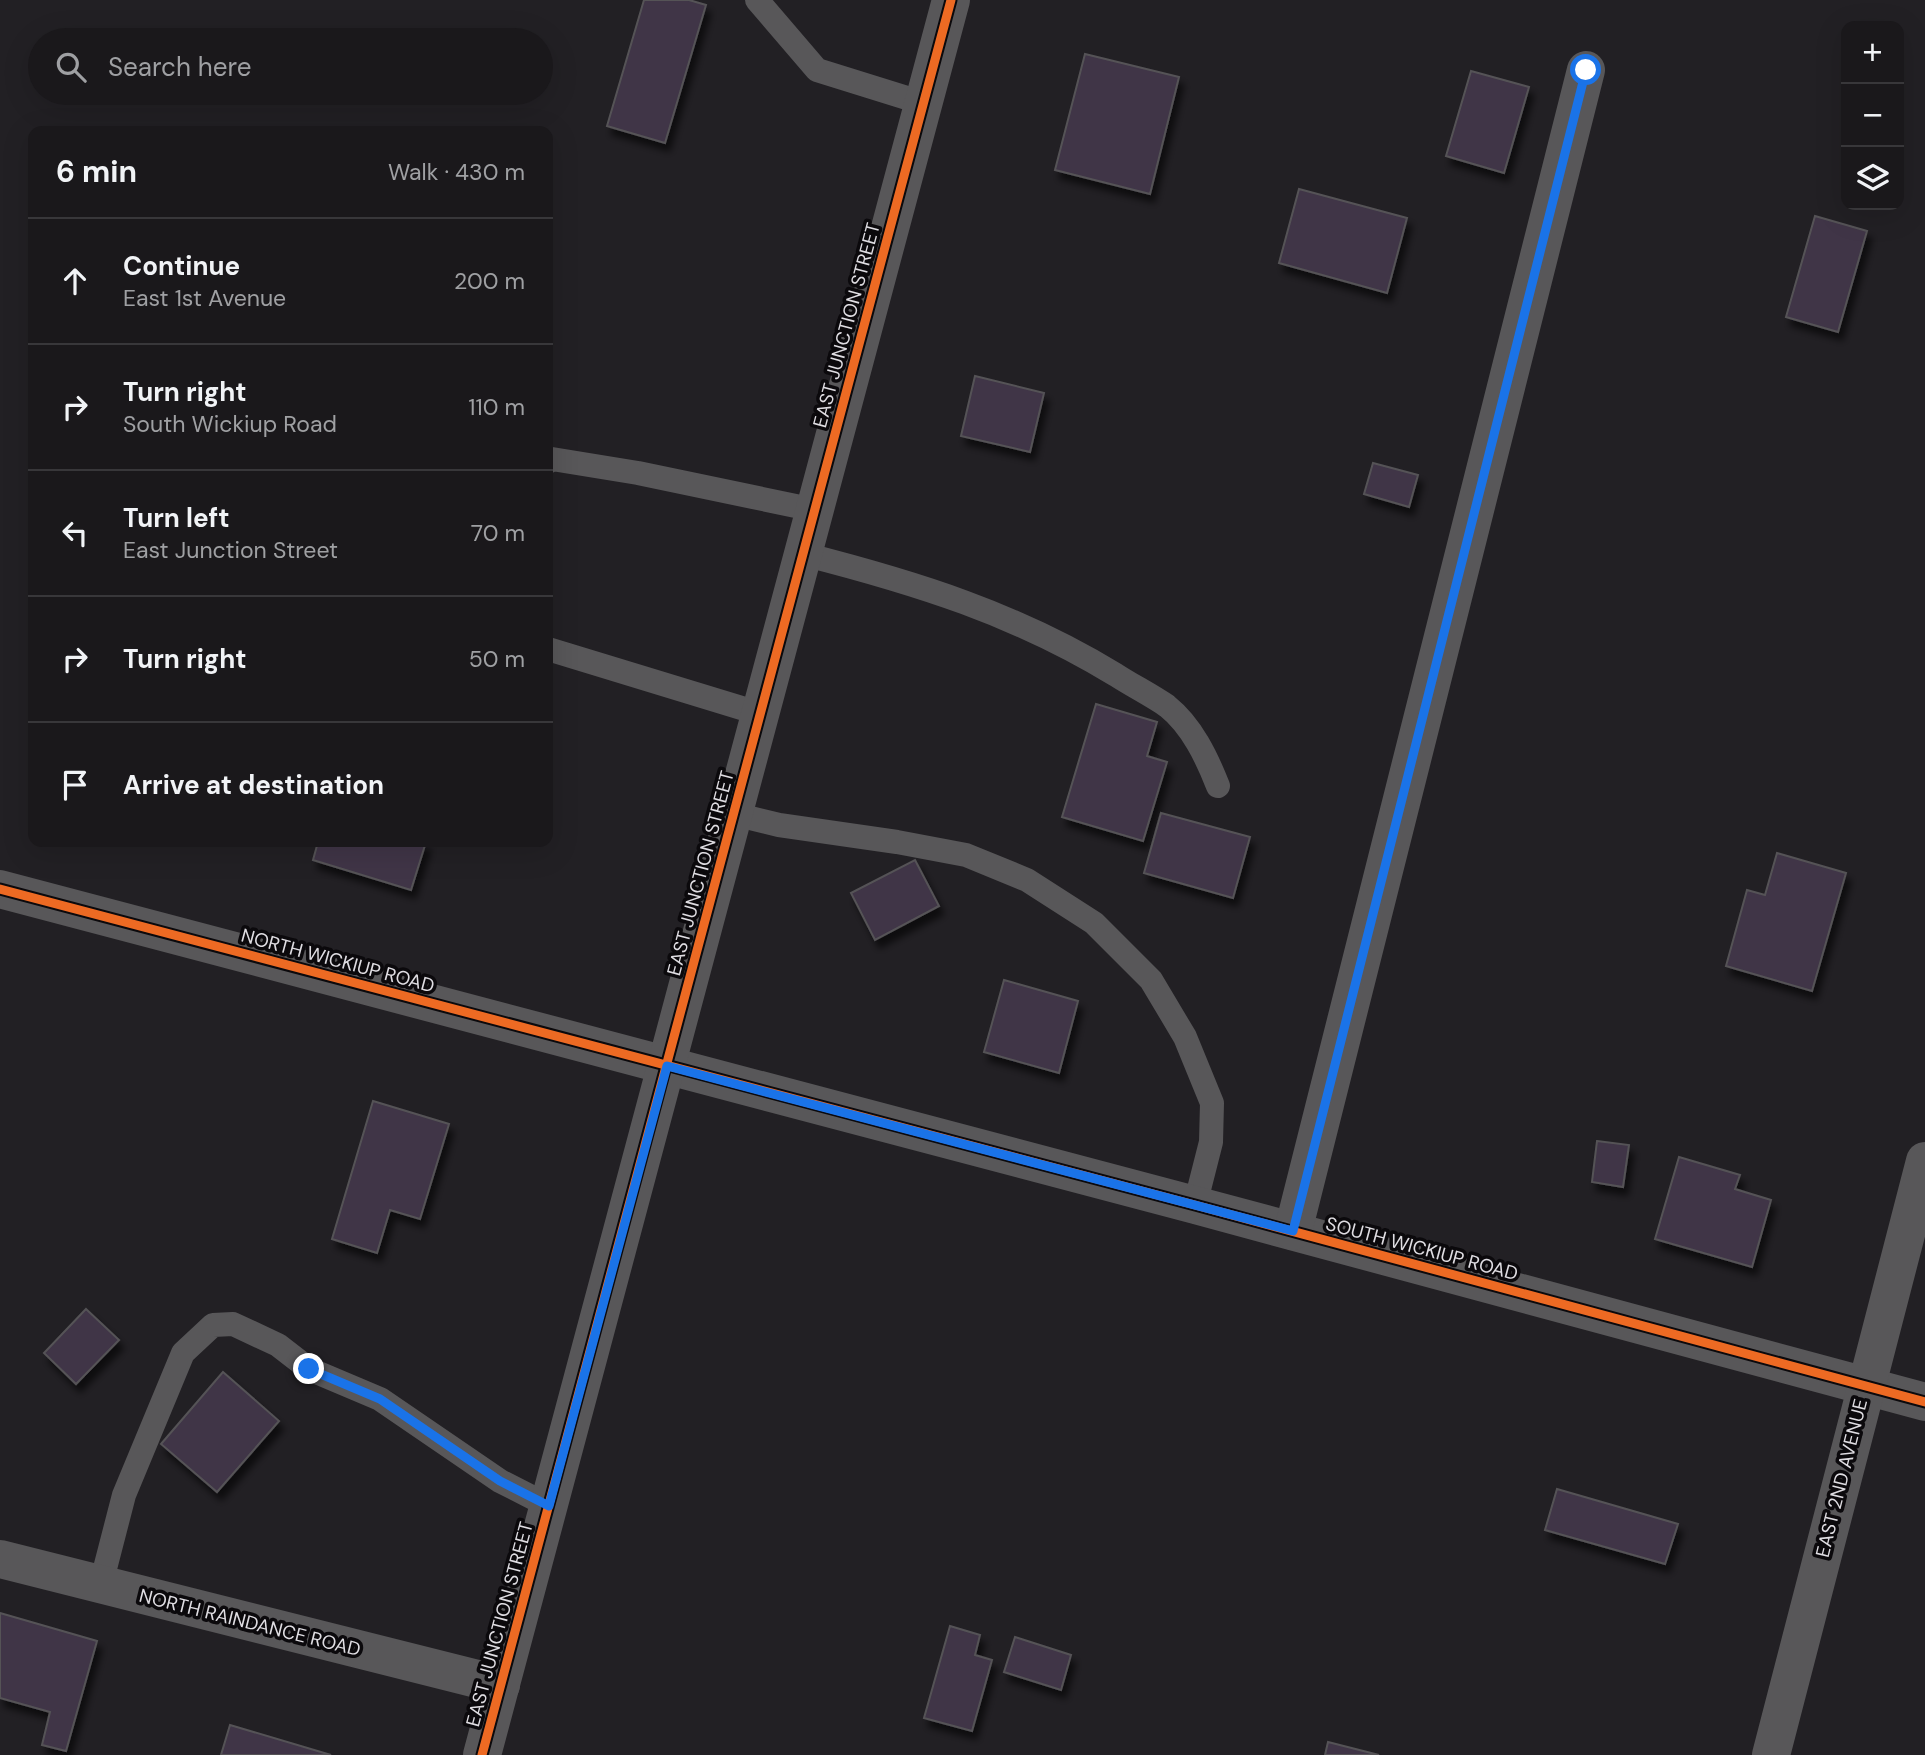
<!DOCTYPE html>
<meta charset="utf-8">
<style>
:root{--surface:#1a181b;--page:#272528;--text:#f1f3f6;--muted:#9fa0a3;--line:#38373a}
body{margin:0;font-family:"DM Sans",sans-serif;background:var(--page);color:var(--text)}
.controls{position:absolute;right:21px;top:21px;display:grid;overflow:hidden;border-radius:14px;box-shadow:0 7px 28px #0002}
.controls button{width:63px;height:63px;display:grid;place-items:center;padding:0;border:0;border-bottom:2px solid var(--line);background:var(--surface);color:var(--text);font:35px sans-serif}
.stop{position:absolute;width:21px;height:21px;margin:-16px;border:5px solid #1a73e8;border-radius:50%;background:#fff}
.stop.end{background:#1a73e8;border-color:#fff;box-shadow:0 2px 7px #0008}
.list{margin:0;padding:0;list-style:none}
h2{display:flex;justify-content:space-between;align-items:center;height:91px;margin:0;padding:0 28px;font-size:30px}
h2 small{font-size:23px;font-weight:400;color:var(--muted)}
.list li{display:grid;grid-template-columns:46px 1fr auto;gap:21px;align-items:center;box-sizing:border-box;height:126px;padding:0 28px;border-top:2px solid var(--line)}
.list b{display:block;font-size:26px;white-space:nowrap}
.list p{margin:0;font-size:23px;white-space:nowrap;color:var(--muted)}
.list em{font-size:23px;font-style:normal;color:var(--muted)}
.icon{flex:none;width:38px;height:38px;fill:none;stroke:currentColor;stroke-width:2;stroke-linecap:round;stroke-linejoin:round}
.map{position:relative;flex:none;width:1925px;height:1755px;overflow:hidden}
.search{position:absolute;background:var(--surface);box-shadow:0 7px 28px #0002;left:28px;top:28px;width:525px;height:77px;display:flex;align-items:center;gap:18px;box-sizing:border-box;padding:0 24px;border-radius:38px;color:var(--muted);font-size:26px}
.panel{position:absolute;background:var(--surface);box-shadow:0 7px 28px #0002;left:28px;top:126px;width:525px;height:721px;border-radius:14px}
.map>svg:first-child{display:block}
.building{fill:#3f3546;stroke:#555357;stroke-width:2;filter:url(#shadow)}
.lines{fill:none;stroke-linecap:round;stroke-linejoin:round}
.service{stroke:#585759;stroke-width:24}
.minor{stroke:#585759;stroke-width:38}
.cycleway-casing{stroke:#0b090c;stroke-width:13}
.cycleway{stroke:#ed6a23;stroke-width:9}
.route{stroke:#1a73e8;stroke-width:9}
.labels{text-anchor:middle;stroke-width:7;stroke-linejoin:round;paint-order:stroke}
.street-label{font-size:19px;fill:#dfdde2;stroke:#0b090c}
</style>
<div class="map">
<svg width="1925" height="1755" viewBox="0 0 1925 1755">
<defs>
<filter id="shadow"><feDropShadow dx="4.5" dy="8" stdDeviation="3.5" flood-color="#0009"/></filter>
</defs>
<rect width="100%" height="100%" fill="#222024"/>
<!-- building -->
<g class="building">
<polygon points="644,0 689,0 706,5 665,143 607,126"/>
<polygon points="1085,54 1179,77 1150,194 1055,170"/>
<polygon points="1471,71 1529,87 1504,173 1446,156"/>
<polygon points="1299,189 1407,218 1387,293 1279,263"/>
<polygon points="1815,216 1867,231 1838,332 1786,317"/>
<polygon points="975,376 1044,393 1030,452 961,436"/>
<polygon points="1373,463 1418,475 1409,507 1364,494"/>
<polygon points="1096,704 1157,722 1147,756 1167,762 1143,841 1062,817"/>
<polygon points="1161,813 1250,837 1233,898 1144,873"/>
<polygon points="318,842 426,842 411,890 313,860"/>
<polygon points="1777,853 1846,873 1812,991 1726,966 1747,890 1765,895"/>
<polygon points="915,860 939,906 875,940 851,893"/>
<polygon points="1004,980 1078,1001 1059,1073 984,1052"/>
<polygon points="373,1101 449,1124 420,1219 390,1210 377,1253 332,1239"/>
<polygon points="1597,1141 1629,1145 1623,1187 1592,1182"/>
<polygon points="1679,1157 1740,1175 1735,1189 1771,1200 1752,1267 1655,1239"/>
<polygon points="86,1309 119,1340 76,1384 44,1353"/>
<polygon points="223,1372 279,1421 217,1492 161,1444"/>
<polygon points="1557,1489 1678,1524 1665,1564 1545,1530"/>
<polygon points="0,1613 97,1641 66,1751 42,1745 50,1712 0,1698"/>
<polygon points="950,1626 980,1635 975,1655 992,1660 972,1731 924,1718"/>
<polygon points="1015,1637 1071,1655 1061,1690 1004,1672"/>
<polygon points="230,1725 331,1755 221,1755"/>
<polygon points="1328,1742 1379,1755 1325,1755"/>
</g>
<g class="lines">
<!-- service -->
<g class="service">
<polyline points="757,0 817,70 923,103"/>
<polyline points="548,462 552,459 638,473 815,510"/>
<path d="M803,554C917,583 1016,614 1116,675C1133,686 1151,695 1167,706C1192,726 1207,758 1218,786"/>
<polyline points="548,649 761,714"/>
<polyline points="734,814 779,825 897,842 966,855 1027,880 1094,923 1151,980 1185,1037 1212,1103 1211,1142 1195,1205"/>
<polyline points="101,1584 124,1495 183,1353 213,1325 233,1324 278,1345 309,1369 380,1399 500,1481 549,1506"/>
</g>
<!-- minor -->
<g class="minor">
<polyline points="0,889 1195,1205 1925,1402"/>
<polyline points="1293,1231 1586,70"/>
<polyline points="0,1559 501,1685"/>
<polyline points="482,1755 951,0"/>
<polyline points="1771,1755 1925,1161"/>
</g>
<!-- cycleway casing -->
<g class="cycleway-casing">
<g id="cycleway">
<polyline points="0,889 1195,1205 1925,1402"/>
<polyline points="482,1755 951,0"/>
</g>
</g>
<!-- cycleway -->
<use href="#cycleway" class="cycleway"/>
</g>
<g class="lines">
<!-- route -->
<polyline class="route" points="309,1369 380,1399 500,1481 549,1506 667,1066 1293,1231 1586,70"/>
</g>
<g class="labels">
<!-- street labels -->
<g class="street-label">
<text transform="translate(846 325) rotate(-75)" y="7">EAST JUNCTION STREET</text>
<text transform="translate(700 873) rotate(-75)" y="7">EAST JUNCTION STREET</text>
<text transform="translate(338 960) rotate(15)" y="7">NORTH WICKIUP ROAD</text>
<text transform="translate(1422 1248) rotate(15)" y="7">SOUTH WICKIUP ROAD</text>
<text transform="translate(1841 1478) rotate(-76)" y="7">EAST 2ND AVENUE</text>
<text transform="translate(250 1622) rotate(14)" y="7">NORTH RAINDANCE ROAD</text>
<text transform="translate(499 1624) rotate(-75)" y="7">EAST JUNCTION STREET</text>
</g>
</g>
</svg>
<div class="controls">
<button>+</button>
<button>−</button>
<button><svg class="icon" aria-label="layers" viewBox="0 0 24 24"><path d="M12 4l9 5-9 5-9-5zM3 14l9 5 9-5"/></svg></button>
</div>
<div class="stop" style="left:1586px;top:70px"></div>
<div class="stop end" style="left:309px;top:1369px"></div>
<div class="search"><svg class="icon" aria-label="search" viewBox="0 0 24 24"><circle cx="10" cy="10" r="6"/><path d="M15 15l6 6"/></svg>Search here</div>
<section class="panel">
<h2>6 min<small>Walk · 430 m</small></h2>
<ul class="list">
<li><svg class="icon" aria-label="ahead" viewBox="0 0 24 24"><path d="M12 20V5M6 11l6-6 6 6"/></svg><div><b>Continue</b><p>East 1st Avenue</p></div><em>200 m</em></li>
<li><svg class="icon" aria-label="right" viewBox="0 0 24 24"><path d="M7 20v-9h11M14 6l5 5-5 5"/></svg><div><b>Turn right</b><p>South Wickiup Road</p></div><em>110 m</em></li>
<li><svg class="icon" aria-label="left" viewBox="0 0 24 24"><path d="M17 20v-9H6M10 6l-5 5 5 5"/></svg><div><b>Turn left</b><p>East Junction Street</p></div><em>70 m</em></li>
<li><svg class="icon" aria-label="right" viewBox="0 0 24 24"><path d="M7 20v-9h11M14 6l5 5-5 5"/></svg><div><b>Turn right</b></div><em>50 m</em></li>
<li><svg class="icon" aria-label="arrive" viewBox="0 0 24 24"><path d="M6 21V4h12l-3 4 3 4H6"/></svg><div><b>Arrive at destination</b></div></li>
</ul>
</section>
</div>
